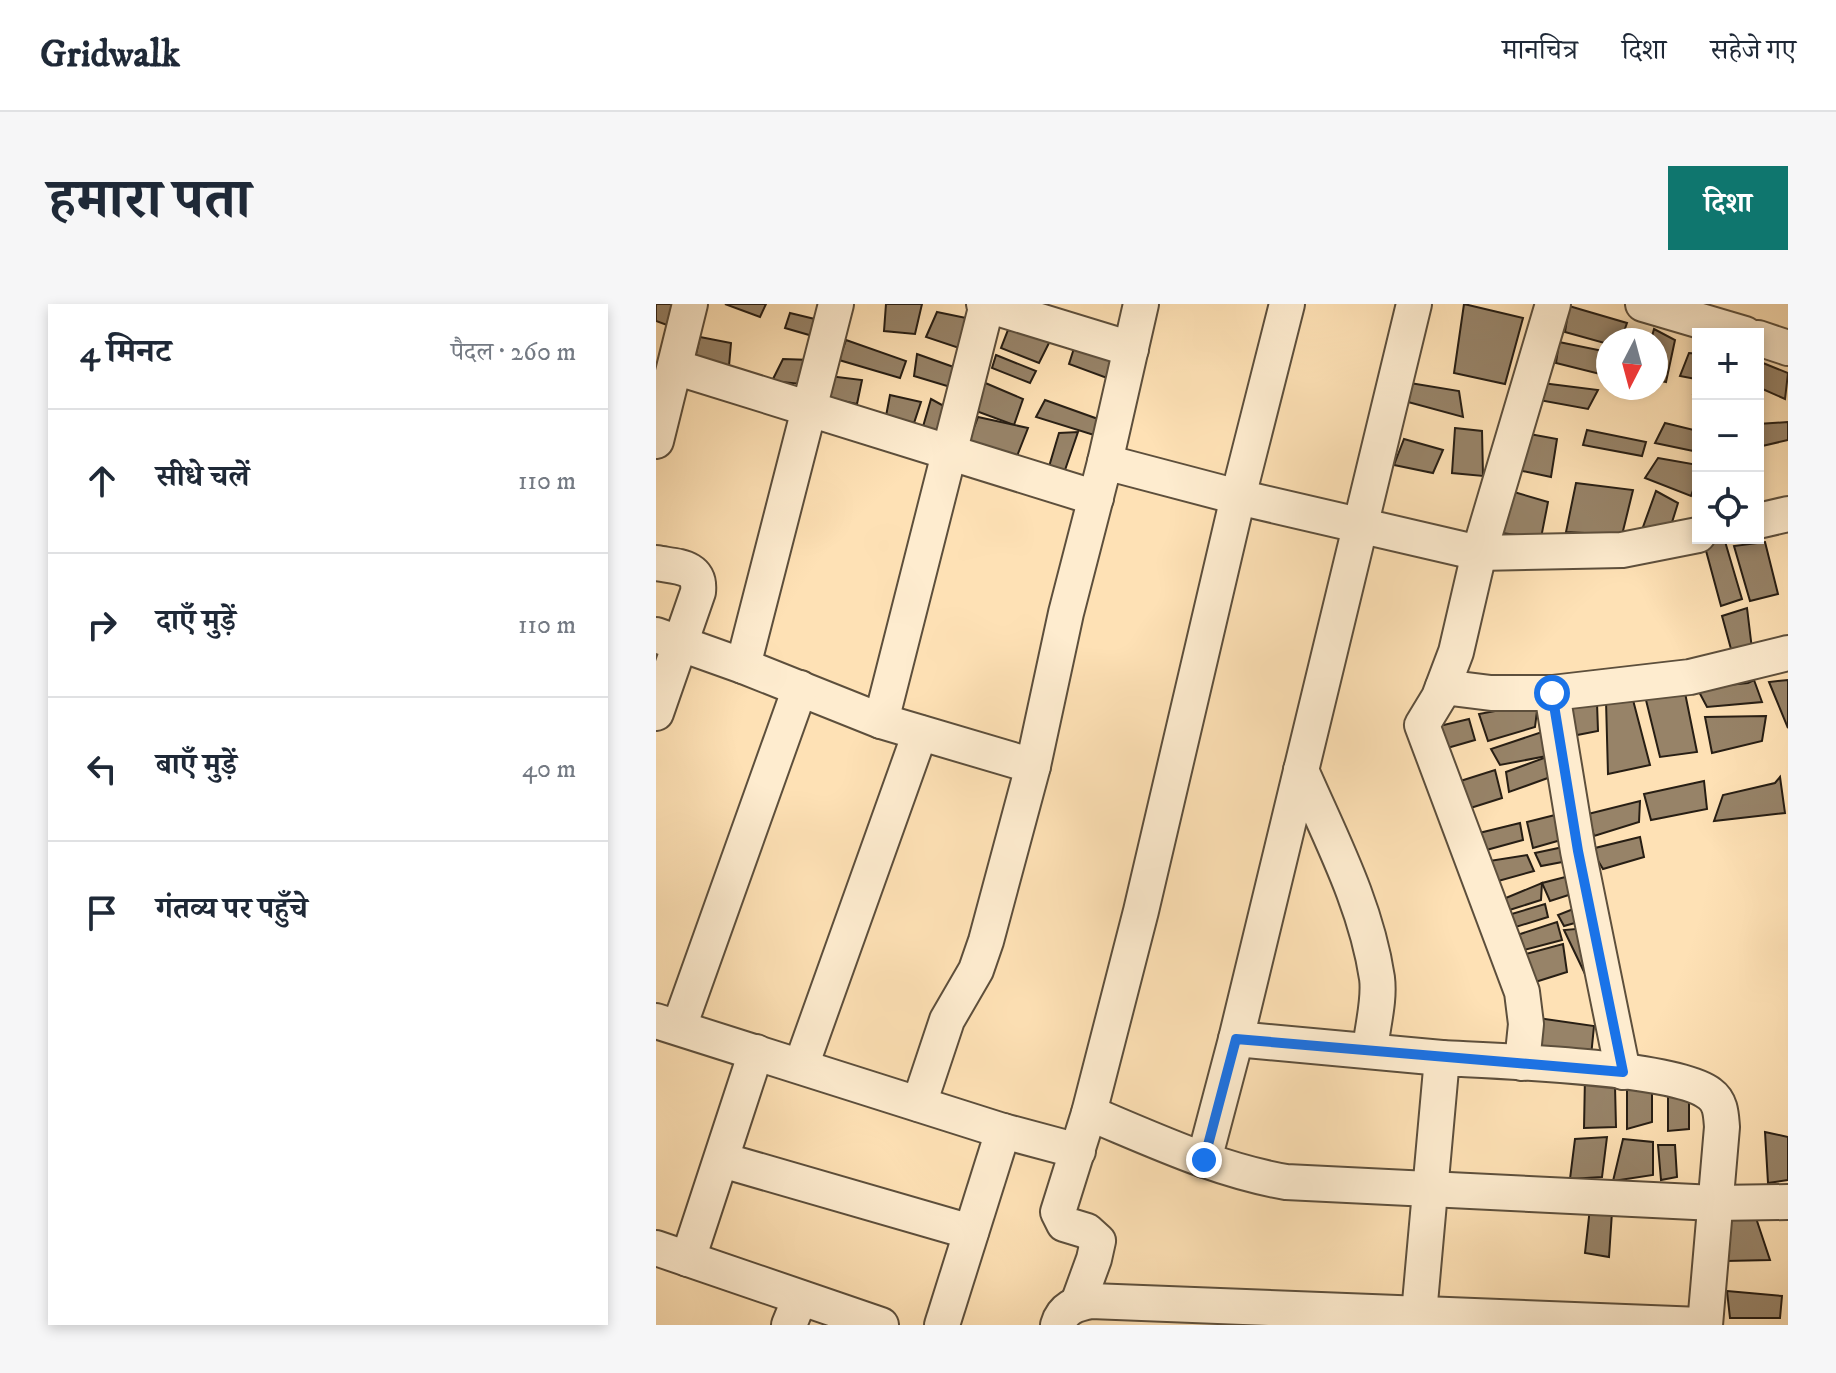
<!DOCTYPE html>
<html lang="hi">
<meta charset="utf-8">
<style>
:root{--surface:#fff;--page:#f6f6f7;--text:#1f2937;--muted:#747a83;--line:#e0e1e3;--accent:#0f766e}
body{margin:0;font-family:"IM FELL DW Pica","Noto Serif Devanagari",serif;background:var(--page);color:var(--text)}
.controls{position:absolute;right:24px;top:24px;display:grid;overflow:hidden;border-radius:0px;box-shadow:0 4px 12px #0003}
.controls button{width:72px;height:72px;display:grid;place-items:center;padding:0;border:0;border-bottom:2px solid var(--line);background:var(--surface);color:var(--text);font:40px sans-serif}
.compass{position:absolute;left:940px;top:24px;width:72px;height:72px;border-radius:50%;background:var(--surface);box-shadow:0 4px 12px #0003;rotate:186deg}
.stop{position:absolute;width:24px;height:24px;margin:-18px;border:6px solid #1a73e8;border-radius:50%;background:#fff}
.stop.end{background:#1a73e8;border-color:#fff;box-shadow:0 2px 8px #0008}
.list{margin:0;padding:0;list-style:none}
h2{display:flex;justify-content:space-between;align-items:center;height:104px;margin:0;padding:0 32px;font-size:34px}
h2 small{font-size:26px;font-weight:400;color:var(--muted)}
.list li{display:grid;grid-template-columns:52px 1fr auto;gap:24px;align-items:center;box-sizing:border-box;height:144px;padding:0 32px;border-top:2px solid var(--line)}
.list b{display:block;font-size:30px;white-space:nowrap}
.list em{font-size:26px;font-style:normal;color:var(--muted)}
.icon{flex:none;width:44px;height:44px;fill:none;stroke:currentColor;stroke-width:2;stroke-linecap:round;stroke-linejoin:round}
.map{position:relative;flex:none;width:1132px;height:1021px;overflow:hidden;border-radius:0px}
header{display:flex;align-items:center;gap:48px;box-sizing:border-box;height:112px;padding:0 40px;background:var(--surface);border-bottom:2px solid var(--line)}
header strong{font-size:38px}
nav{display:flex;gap:44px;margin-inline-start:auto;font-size:28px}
.intro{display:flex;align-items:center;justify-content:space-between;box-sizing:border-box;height:192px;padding:0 48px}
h1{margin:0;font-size:56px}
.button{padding:20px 36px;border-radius:0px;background:var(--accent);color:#fff;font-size:28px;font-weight:700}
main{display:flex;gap:48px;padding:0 48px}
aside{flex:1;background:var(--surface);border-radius:0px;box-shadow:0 4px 12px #0003}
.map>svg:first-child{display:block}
.building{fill:#978368;stroke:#271e14;stroke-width:2}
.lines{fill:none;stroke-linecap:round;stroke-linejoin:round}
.minor-casing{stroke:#5d4f3c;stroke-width:38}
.minor{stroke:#feeccf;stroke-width:34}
.route{stroke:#1a73e8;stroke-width:10}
</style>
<header>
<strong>Gridwalk</strong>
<nav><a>मानचित्र</a><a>दिशा</a><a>सहेजे गए</a></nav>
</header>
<div class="intro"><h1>हमारा पता</h1><a class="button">दिशा</a></div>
<main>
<aside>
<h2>4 मिनट<small>पैदल · 260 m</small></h2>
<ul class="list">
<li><svg class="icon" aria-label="ahead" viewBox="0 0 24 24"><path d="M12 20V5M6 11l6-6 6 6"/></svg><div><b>सीधे चलें</b></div><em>110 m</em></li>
<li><svg class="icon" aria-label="right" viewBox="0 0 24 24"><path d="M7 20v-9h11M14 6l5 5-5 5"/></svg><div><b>दाएँ मुड़ें</b></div><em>110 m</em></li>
<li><svg class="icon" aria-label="left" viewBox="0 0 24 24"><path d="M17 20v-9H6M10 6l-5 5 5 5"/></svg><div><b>बाएँ मुड़ें</b></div><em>40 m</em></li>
<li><svg class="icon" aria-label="arrive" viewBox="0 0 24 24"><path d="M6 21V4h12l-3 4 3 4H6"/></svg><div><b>गंतव्य पर पहुँचे</b></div></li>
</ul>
</aside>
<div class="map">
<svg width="1132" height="1021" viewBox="0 0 1132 1021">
<rect width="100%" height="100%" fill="#fee1b5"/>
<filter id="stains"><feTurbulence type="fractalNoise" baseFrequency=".0025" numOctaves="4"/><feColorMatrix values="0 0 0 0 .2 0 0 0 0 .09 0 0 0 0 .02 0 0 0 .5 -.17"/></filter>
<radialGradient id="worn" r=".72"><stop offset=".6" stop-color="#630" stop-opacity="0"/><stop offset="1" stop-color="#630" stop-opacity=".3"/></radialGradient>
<!-- building -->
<g class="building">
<polygon points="0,0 26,0 19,24 0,17"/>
<polygon points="69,0 110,0 104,13"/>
<polygon points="230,0 266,0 259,30 228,27"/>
<polygon points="808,0 867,14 849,80 798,69"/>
<polygon points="913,2 971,19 965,36 952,36 952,40 909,28"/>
<polygon points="281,8 315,15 309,46 270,33"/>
<polygon points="134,9 167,17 160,33 129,24"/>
<polygon points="998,25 1019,36 1010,78 1000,76 1000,36 995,36"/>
<polygon points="352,26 395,35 383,59 345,44"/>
<polygon points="44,33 75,39 73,62 38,58"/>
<polygon points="190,36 250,57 244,74 183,56"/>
<polygon points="903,38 952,48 952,72 900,59"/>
<polygon points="419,41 458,57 451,74 413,60"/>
<polygon points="1033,49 1042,50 1042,91 1037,90 1040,75 1024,72"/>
<polygon points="261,50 306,66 301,85 258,72"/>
<polygon points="340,51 380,67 374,79 336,64"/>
<polygon points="127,55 155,56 145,80 116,77"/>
<polygon points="1102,57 1132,69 1129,95 1102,83"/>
<polygon points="173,72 206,76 201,100 167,93"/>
<polygon points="327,78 367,95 358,121 312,104"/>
<polygon points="754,79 803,87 807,113 752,98"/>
<polygon points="886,79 942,86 932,105 883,96"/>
<polygon points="234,91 265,98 258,119 230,112"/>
<polygon points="275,95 297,107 289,133 266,126"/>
<polygon points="389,96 442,115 438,131 380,113"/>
<polygon points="322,113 372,124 361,152 313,137"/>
<polygon points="1132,118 1132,136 1102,143 1102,120"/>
<polygon points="1009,119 1042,127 1042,148 999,139"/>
<polygon points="799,124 826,127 827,172 796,169"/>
<polygon points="931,126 990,138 986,152 927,141"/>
<polygon points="422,128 409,166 392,166 403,129"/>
<polygon points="868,129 901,135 895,173 857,165"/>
<polygon points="748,135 787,146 777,169 738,161"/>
<polygon points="1002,154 1042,161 1042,172 1035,192 989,174"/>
<polygon points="920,179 977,186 966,231 910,228"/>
<polygon points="1000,187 1022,199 1013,228 987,223"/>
<polygon points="858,188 892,198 885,234 845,229"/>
<polygon points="1068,234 1086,295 1065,302 1049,243"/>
<polygon points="1109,238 1122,290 1094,297 1078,242"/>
<polygon points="1091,304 1096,345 1075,345 1066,312"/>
<polygon points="1098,376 1106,398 1051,403 1041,384 1092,379"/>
<polygon points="1132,376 1132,424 1113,378"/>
<polygon points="1028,384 1041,448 1004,453 989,392"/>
<polygon points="977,396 994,461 952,470 950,397"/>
<polygon points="905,397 941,399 942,427 916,432"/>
<polygon points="882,399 879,423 832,437 823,410"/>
<polygon points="1110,412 1106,437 1056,449 1049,413"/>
<polygon points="813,415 819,436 781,447 775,424"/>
<polygon points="889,427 896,451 844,461 835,445"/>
<polygon points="896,451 900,471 853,488 850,468"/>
<polygon points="839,466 846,494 805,507 795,480"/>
<polygon points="1124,473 1129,509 1058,517 1067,491 1119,479"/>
<polygon points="1048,477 1051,505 995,516 988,490"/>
<polygon points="984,497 983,518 938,532 932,510"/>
<polygon points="907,509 912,534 877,544 871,518"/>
<polygon points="864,519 867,536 823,548 815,531"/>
<polygon points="984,533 988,553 947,565 935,545"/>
<polygon points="912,542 917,556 885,562 879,549"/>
<polygon points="871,551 878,567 835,579 827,558"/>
<polygon points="921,570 922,588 894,597 886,579"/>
<polygon points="886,579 885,596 844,609 845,596"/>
<polygon points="889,600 892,613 850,626 849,612"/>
<polygon points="925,602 926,617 908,622 902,611"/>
<polygon points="901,618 906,636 860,648 852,634"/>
<polygon points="931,624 930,672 908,626"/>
<polygon points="907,640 911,668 873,680 859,653"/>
<polygon points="882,714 938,722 935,752 881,744"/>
<polygon points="929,772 959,782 960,823 928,824"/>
<polygon points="971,778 996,783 996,818 971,825"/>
<polygon points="1012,782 1033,794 1033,825 1012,827"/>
<polygon points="1109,828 1132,833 1132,876 1112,879"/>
<polygon points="951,833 946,873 914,875 919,835"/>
<polygon points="967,835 997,838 997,871 957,877"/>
<polygon points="1002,841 1019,841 1021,873 1005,876"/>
<polygon points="934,904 956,908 953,953 929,949"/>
<polygon points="1100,914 1114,956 1070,957 1070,915"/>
<polygon points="1071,987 1126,992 1124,1014 1074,1014"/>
</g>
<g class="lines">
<!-- minor casing -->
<g class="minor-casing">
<g id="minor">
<polyline points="328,0 475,45"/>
<polyline points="987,0 1089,30"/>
<polyline points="1102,34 1132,44"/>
<polyline points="19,63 440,194"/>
<polyline points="0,137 34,0"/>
<polyline points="449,158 485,0"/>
<polyline points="1102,217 1132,210"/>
<path d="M0,259C20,263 45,261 42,288L0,409"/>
<polyline points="0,331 87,362 225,417 377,462"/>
<polyline points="87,362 180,0"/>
<polyline points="787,383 835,389 896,389 1034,373 1132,349"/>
<polyline points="896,389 922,547 967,768"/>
<polyline points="225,417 331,0"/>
<path d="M645,466C674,533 710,600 721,674C724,697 716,723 714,747"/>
<polyline points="0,717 347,827 422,847"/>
<polyline points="23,723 144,384"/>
<polyline points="580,735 786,754"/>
<polyline points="866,759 870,720 866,688 766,421 783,393 800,348 823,249 897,0"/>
<polyline points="145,762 264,429"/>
<polyline points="263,800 291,716 320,666 330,637 377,462 410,309 449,158 582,193 823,249 966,246 1042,231"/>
<path d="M433,809C498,836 561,866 630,878L1059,899L1132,898"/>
<polyline points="66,856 315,928"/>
<polyline points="548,856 580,735 758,0"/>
<polyline points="0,944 225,1021"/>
<polyline points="32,955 100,748"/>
<polyline points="422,999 438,955 442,937 431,927 408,920 402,908 433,809 485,607 582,193 631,0"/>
<polyline points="133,1021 144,994"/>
<polyline points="286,1021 347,827"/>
<path d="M402,1021C407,1004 419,1000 435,997L1045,1021"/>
<path d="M762,1021L786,754C838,757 1019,762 1054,790C1065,798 1065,811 1066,823L1049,1021"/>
</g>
</g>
<!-- minor -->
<use href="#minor" class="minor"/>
</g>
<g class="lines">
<!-- route -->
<polyline class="route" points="548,856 580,735 967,768 922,547 896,389"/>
</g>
<rect width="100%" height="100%" filter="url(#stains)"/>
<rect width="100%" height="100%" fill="url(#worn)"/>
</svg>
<div class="controls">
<button>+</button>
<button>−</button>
<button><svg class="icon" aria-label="locate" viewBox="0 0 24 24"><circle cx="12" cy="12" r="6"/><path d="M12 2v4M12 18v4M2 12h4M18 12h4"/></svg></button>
</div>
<svg class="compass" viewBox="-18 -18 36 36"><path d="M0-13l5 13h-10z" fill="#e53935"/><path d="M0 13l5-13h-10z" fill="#747a83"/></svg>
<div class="stop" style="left:896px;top:389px"></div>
<div class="stop end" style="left:548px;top:856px"></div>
</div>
</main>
